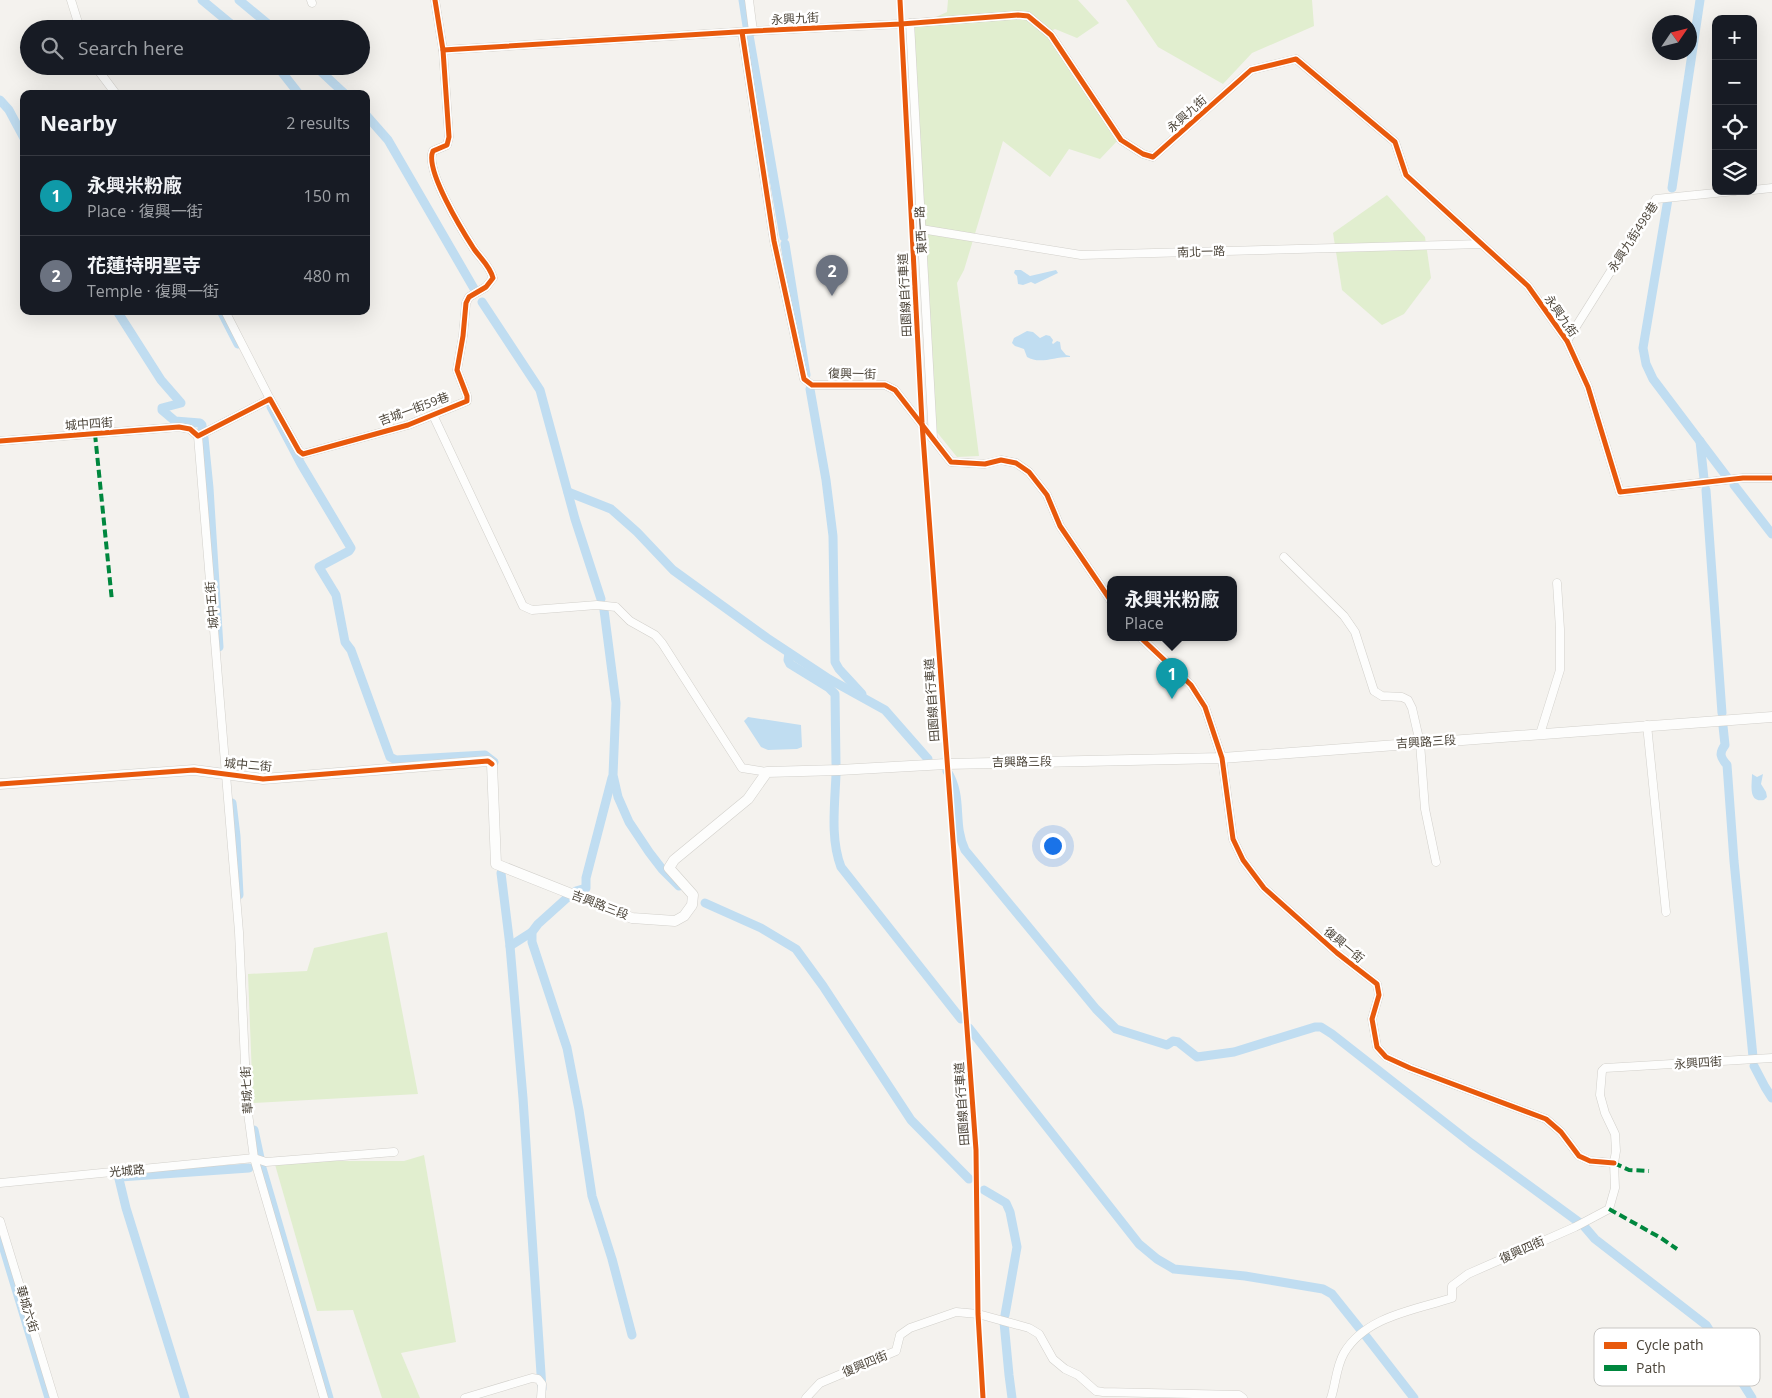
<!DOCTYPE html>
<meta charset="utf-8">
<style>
:root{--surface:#171b24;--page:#242831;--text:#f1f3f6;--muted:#9ea1a6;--line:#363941;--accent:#8c9099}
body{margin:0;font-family:"Open Sans","Noto Sans TC",sans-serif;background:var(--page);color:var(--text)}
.controls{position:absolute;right:15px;top:15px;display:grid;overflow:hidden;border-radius:10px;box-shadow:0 5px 20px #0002}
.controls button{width:45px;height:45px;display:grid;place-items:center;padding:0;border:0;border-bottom:1px solid var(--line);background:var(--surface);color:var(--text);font:25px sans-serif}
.compass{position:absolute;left:1652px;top:15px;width:45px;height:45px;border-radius:50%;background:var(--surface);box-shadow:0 5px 20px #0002;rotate:55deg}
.you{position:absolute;left:1052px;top:845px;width:18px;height:18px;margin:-12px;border:4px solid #fff;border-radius:50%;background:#1a73e8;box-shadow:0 0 0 8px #1a73e833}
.badge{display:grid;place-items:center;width:32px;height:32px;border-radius:50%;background:var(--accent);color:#fff;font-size:16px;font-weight:700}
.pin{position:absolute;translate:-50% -41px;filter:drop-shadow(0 1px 2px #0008)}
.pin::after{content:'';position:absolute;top:26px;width:18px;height:15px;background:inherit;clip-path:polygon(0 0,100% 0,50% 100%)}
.popup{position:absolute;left:1107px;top:576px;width:130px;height:65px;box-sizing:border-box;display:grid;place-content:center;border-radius:10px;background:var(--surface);filter:drop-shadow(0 1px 4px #0005);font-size:16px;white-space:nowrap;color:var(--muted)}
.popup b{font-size:19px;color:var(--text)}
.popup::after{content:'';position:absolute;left:50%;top:100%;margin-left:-10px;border:10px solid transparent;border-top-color:var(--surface)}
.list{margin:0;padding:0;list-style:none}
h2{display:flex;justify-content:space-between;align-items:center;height:65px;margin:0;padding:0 20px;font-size:21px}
h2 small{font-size:16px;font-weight:400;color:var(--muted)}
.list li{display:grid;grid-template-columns:32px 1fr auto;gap:15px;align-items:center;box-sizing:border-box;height:80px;padding:0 20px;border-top:1px solid var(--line)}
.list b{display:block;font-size:19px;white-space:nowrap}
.list p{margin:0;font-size:16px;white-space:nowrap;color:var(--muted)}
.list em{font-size:16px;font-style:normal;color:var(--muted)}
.icon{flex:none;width:28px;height:28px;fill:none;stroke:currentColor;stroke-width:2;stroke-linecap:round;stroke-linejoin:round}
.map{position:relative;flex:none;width:1772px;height:1398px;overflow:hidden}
.search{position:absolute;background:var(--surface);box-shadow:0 5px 20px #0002;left:20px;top:20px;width:350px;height:55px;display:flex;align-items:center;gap:12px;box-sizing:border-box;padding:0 18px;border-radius:28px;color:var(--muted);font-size:19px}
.panel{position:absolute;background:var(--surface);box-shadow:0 5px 20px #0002;left:20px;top:90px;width:350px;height:225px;border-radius:10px}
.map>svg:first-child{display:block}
.green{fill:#e1eecf}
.water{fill:#c0ddf1}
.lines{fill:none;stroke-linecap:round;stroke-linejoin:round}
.canal{stroke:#c0ddf1;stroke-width:9}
.minor-casing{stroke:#d2d0cb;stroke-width:9}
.tertiary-casing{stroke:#d2d0cb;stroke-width:11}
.minor{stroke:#fdfdfc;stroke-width:8}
.tertiary{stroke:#fdfdfc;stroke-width:10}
.quiet{stroke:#00873e;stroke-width:4;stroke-dasharray:8 4;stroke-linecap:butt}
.cycleway-casing{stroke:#fff;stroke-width:8}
.cycleway{stroke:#e8590c;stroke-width:5}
.labels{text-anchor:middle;stroke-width:5;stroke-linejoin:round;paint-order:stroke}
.street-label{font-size:12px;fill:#4b4439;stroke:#fff}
.key{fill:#fff;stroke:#c9c7c4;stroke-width:1}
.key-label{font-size:14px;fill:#4b4439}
</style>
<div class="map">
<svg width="1772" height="1398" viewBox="0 0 1772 1398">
<rect width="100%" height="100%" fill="#f4f2ee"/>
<!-- green -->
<g class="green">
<polygon points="948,0 1078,0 1099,23 1077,38 1055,29 1051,31 1119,139 1100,159 1069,149 1050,177 1003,141 964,270 957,283 979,456 957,457 932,426 914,27 947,12"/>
<polygon points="1126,0 1312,0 1314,26 1252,53 1223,84 1158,47"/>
<polygon points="1387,195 1425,237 1431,278 1404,314 1382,325 1342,290 1333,233"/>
<polygon points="387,932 418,1094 253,1103 248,974 307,971 314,948"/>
<polygon points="424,1155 456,1342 401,1353 420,1398 382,1398 353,1310 317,1311 274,1161 404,1161"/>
</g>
<!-- water -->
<g class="water">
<polygon points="1015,270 1021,270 1030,276 1056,270 1058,273 1035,284 1031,282 1023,285 1018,284 1017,276 1014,273"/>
<path d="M1027,331L1033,332L1040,338L1046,335L1050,336L1053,340L1052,343L1053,344L1057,341L1060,342L1061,349L1066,355L1070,356V357C1056,356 1040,365 1027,357L1024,349L1015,346L1012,343L1014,338Z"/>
<polygon points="748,717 801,725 802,747 797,749 768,750 761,747 746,724 744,721"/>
<path d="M1752,774L1757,777L1763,774L1761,784L1766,792L1767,797L1764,800C1748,803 1752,785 1752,774Z"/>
</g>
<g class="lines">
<!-- canal -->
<g class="canal">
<polyline points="202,0 237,29"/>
<polyline points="239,0 274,29"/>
<polyline points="743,0 747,26"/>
<polyline points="749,35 784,237"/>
<polyline points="277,66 299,94"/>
<polyline points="315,66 345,94"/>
<polyline points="0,100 9,110 24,138"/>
<polyline points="366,115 388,140 476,292"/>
<polyline points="1672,188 1700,0"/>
<polyline points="1668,199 1643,348 1646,364 1653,379 1727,477"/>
<polyline points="785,244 806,375"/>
<polyline points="482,302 540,390 575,519 601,599"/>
<polyline points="117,311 161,380 181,403 162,408 162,410 175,421 200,423 202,425 202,429"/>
<polyline points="221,311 238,344"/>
<polyline points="810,389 826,480 833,536 835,662 839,669 862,694"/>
<polyline points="271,407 301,464 351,548 349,551 319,567 336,595 345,642 351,650 390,757 396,760 485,755 494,762"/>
<polyline points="204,438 209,488 219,647"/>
<polyline points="1700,441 1704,479"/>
<polyline points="1734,485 1772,534"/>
<polyline points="1706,490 1722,713"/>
<polyline points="568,492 611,509 637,532 673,570 767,638 829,679 885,710 928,759"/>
<polyline points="604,610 616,703 613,775 618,797 629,822 649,852 662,869 679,886"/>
<polyline points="789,653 788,660 790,664 829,688 835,694 836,764"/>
<path d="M1723,726L1725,745C1719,753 1720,757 1727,765L1734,861L1753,1057"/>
<path d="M947,771C964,798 952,823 965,850L1096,1009L1116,1029L1167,1045L1173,1041L1178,1042L1197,1057L1234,1052L1315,1027H1321L1332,1034L1471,1143L1580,1223"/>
<path d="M836,774C835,803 830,839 841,867L961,1019"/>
<polyline points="232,803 236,836 239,895"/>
<polyline points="501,873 510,946 523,1098 542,1389"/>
<polyline points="576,891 586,888 586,878 612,778"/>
<polyline points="568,897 538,924 532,932 532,942 567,1048 579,1110 592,1196 612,1259 632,1335"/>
<polyline points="705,903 761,928 796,949 823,986 911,1120 969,1179"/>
<polyline points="510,946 532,932"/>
<polyline points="969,1028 1139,1244 1157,1259 1174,1269 1245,1276 1323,1289 1332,1294 1360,1329"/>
<polyline points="1754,1066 1765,1087 1772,1098"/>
<polyline points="254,1130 260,1158"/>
<polyline points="262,1168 329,1398"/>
<polyline points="984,1190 1006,1203 1010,1212 1017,1247 1005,1315"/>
<polyline points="1583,1225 1595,1239 1706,1325 1752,1398"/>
<polyline points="0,1236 49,1398"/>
<polyline points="1004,1322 1009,1375 1012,1398"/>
<polyline points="1365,1335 1414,1398"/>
<polyline points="185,1398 126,1208 119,1179 120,1177 249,1168"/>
</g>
<!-- minor casing -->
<g class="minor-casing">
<g id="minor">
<polyline points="71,0 80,29"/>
<polyline points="311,0 312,3"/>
<polyline points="749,0 753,31"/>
<polyline points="910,23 933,438"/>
<polyline points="742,32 774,241 804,379 812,385 885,385 895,390 951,462 985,464 1001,460 1016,463 1029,472 1047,495 1060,526 1111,601"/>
<polyline points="443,50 753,31 901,24 1018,15 1028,16 1051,35 1121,140 1143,154 1153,157 1251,70 1296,59 1395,142 1406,175 1528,286 1567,341 1588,387 1620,492 1743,478 1772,478"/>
<polyline points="95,66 116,94"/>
<polyline points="1753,190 1772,188"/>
<polyline points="921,229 1081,255 1482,244"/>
<polyline points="225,311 270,399"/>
<polyline points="1567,341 1656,199 1735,191"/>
<polyline points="433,415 523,606 532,610 597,605 616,607 630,621 655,635 662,643 742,768 767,772"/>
<polyline points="198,436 239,932 247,1106 254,1158 324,1398"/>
<path d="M0,441L179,427L190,429L198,436L270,399L299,451L303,454L408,425L467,401V396L457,370L463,336L466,303L469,297L486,287L493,278C490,266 481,259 474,249C463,232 424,169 433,151L447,145L449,137L443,50L435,0"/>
<polyline points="1284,557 1344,616 1355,632 1374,691 1382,696 1402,697 1408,700 1412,708 1420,743 1425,809 1436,862"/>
<polyline points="1141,638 1191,685 1205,707 1222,758 1233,839 1243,860 1264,888 1337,953 1377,984 1379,995 1372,1019 1377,1047 1386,1057 1410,1068 1546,1119 1561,1132 1579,1156 1590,1161 1614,1163"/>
<polyline points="1647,725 1666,912"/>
<polyline points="1540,734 1560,670 1560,629 1557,583"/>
<polyline points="0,1183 254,1158 266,1162 394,1152"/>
<polyline points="0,1221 54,1398"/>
<polyline points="465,1398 532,1378 538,1379 542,1384 541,1398"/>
<polyline points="806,1398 820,1383 896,1351 900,1335 910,1328 956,1312 978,1314 1029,1328 1039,1334 1053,1359 1065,1369 1078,1375 1096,1391 1103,1392 1239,1395 1243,1398"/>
<path d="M1331,1398C1336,1383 1336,1367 1344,1353C1366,1316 1415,1310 1452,1298V1286L1468,1274L1575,1227L1609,1209L1615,1188L1614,1163L1616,1151L1615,1134L1605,1113L1600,1095L1602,1071L1605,1068L1772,1058"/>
</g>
</g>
<!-- tertiary casing -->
<g class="tertiary-casing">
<polyline id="tertiary" points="0,784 194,770 263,779 488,761 492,764 496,864 632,918 675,921 684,916 692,905 693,895 669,868 674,860 748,799 767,772 839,770 946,764 1222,758 1772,717"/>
</g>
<!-- minor -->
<use href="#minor" class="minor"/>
<!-- tertiary -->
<use href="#tertiary" class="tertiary"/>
<!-- quiet -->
<g class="quiet">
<polyline points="95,434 112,601"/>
<polyline points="1614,1163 1629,1170 1649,1171"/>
<polyline points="1609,1209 1661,1238 1677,1249"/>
</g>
<!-- cycleway casing -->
<g class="cycleway-casing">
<g id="cycleway">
<polyline points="900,0 922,423 976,1150 978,1314 983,1398"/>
<polyline points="742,32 774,241 804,379 812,385 885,385 895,390 951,462 985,464 1001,460 1016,463 1029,472 1047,495 1060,526 1111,601"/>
<polyline points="443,50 753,31 901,24 1018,15 1028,16 1051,35 1121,140 1143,154 1153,157 1251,70 1296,59 1395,142 1406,175 1528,286 1567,341 1588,387 1620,492 1743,478 1772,478"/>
<path d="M0,441L179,427L190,429L198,436L270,399L299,451L303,454L408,425L467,401V396L457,370L463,336L466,303L469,297L486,287L493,278C490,266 481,259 474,249C463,232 424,169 433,151L447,145L449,137L443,50L435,0"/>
<polyline points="1141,638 1191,685 1205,707 1222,758 1233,839 1243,860 1264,888 1337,953 1377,984 1379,995 1372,1019 1377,1047 1386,1057 1410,1068 1546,1119 1561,1132 1579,1156 1590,1161 1614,1163"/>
<polyline points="0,784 194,770 263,779 488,761 492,764"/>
</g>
</g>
<!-- cycleway -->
<use href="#cycleway" class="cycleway"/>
</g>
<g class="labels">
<!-- street labels -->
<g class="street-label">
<text transform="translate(795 19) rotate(-3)" y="4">永興九街</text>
<text transform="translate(1187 114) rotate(-42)" y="4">永興九街</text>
<text transform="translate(921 230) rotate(-93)" y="4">東西一路</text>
<text transform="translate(1633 237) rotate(-57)" y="4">永興九街498巷</text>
<text transform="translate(1201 252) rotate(-2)" y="4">南北一路</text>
<text transform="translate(905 295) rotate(-93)" y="4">田園線自行車道</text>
<text transform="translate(1561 316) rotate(55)" y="4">永興九街</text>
<text transform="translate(852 374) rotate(1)" y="4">復興一街</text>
<text transform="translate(414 409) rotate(-20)" y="4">吉城一街59巷</text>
<text transform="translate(89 424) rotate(-4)" y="4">城中四街</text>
<text transform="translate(212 605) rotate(-95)" y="4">城中五街</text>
<text transform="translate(932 700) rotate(-94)" y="4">田園線自行車道</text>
<text transform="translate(1426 742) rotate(-4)" y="4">吉興路三段</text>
<text transform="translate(1022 762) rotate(-1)" y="4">吉興路三段</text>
<text transform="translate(248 765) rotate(5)" y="4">城中二街</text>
<text transform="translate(600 905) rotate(21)" y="4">吉興路三段</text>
<text transform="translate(1344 945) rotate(40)" y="4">復興一街</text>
<text transform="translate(1698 1063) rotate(-4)" y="4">永興四街</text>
<text transform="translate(247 1090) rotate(-93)" y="4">華城七街</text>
<text transform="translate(962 1104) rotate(-94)" y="4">田園線自行車道</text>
<text transform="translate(127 1171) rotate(-5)" y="4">光城路</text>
<text transform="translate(1522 1250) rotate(-24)" y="4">復興四街</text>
<text transform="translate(27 1309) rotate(73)" y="4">華城六街</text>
<text transform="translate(865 1364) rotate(-23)" y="4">復興四街</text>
</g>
</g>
<!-- legend -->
<rect x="1594" y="1328" width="166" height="58" rx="8" class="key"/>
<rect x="1604" y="1342" width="23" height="7" fill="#e8590c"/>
<rect x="1604" y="1365" width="23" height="6" fill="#00873e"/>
<g class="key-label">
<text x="1636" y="1350">Cycle path</text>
<text x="1636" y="1373">Path</text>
</g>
</svg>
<div class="controls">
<button>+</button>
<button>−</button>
<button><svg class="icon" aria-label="locate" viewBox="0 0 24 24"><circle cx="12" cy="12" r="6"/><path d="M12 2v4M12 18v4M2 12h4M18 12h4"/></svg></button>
<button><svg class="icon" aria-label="layers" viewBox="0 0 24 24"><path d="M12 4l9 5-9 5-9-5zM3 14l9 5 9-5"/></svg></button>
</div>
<svg class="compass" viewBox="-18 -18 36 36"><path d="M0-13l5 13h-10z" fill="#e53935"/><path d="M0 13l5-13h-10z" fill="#9ea1a6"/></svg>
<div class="you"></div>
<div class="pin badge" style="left:1172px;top:699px;background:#0f9aa8">1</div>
<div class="popup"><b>永興米粉廠</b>Place</div>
<div class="pin badge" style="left:832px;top:296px;background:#6b7280">2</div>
<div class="search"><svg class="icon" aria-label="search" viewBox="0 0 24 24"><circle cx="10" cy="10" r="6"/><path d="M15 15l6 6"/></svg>Search here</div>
<section class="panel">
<h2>Nearby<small>2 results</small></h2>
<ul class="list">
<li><span class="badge" style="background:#0f9aa8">1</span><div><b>永興米粉廠</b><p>Place · 復興一街</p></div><em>150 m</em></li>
<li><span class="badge" style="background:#6b7280">2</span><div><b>花蓮持明聖寺</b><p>Temple · 復興一街</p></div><em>480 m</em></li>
</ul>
</section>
</div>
